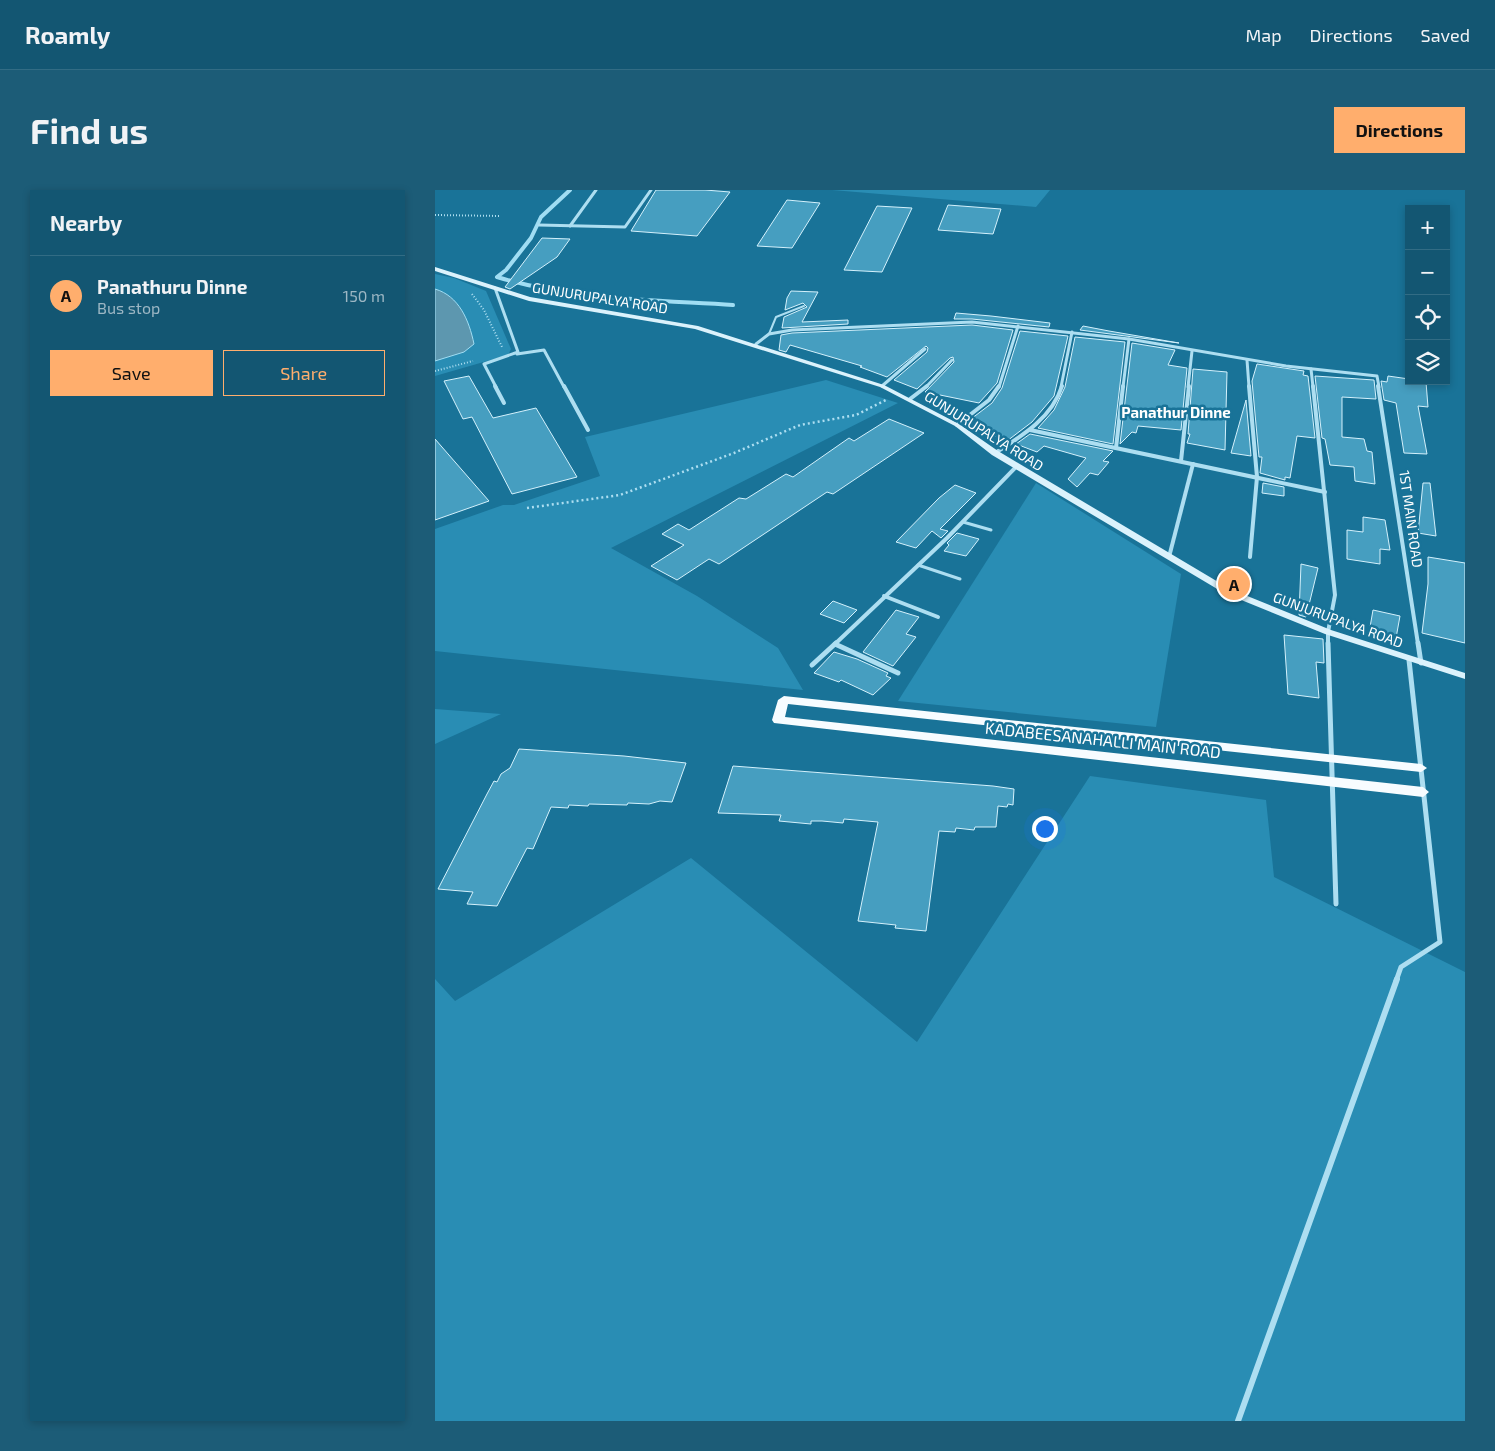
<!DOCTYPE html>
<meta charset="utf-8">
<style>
:root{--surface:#135672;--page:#1c5c77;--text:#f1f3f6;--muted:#9db7c4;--line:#326c84;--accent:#ffae6d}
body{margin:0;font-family:"Exo 2",sans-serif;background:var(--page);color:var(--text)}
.controls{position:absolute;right:15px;top:15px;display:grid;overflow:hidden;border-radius:0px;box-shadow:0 2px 8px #0003}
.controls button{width:45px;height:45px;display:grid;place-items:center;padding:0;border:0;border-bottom:1px solid var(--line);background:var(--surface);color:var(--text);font:25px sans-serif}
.you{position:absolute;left:609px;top:638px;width:18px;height:18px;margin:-12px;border:4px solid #fff;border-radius:50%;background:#1a73e8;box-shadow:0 0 0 8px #1a73e833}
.badge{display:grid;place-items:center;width:32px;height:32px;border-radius:50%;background:var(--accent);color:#111;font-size:16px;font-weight:700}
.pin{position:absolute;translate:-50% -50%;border:2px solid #fff;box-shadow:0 1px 5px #0006}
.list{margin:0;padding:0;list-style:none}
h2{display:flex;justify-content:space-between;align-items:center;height:65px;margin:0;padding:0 20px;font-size:21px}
h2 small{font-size:16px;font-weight:400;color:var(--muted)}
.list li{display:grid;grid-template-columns:32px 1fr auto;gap:15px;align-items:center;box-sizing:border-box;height:80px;padding:0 20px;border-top:1px solid var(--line)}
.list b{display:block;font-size:19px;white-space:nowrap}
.list p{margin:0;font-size:16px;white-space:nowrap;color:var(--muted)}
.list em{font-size:16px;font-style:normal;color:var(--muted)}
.actions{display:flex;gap:10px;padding:15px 20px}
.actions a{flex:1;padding:11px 0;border:1px solid var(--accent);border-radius:0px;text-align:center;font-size:18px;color:var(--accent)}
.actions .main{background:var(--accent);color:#111}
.icon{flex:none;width:28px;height:28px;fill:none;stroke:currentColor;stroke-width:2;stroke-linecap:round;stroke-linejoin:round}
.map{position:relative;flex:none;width:1030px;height:1231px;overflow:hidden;border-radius:0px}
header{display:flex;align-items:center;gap:30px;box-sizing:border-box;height:70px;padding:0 25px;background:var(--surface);border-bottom:1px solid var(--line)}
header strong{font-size:24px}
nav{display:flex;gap:28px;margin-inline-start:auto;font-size:18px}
.intro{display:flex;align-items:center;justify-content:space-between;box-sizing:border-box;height:120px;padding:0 30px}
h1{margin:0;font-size:35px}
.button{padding:12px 22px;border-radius:0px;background:var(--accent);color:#111;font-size:18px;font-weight:700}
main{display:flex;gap:30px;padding:0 30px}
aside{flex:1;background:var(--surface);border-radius:0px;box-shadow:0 2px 8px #0003}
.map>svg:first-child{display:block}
.green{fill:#298db4}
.water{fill:#5d97af;stroke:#a0ddf3}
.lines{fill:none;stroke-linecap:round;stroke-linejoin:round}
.stream{stroke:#a0ddf3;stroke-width:4}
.building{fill:#469ec0;stroke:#d4f1fc}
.path-far1{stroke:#addef1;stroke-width:2;stroke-dasharray:1 2;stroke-linecap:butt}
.path{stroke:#addef1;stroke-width:2.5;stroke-dasharray:2 3;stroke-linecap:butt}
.lane-far1{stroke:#addef1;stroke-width:2}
.lane{stroke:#addef1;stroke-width:3}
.street-far3{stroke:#addef1;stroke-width:3}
.street-far2{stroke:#addef1;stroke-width:4}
.street-far1{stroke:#addef1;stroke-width:5}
.street{stroke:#addef1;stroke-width:6}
.secondary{fill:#dbf2fc;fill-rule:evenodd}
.primary{fill:#f7fcff;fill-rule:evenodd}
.labels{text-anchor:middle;stroke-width:5;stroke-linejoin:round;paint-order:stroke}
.far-street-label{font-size:14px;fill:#fff;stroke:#197398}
.far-neighbourhood-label{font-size:15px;font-weight:bold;fill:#fff;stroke:#197398}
.street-label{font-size:16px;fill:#fff;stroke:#197398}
</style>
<header>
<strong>Roamly</strong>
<nav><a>Map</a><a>Directions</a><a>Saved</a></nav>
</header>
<div class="intro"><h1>Find us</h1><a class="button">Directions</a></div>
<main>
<aside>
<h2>Nearby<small></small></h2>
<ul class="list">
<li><span class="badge">A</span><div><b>Panathuru Dinne</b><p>Bus stop</p></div><em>150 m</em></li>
</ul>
<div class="actions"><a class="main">Save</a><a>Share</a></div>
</aside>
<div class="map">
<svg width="1030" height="1231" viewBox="0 0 1030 1231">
<rect width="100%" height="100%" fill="#197398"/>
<!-- green -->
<g class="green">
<polygon points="397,0 615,0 601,17"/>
<polygon points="0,84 19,88 51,101 76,159 73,165 0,186"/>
<polygon points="391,190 463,213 176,358 262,406 343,458 368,500 0,461 0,339 68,315 79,315 165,286 150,247"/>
<polygon points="601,293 746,384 721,537 463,511"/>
<polygon points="0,519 66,524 0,554"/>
<polygon points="655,586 831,610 839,687 1030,782 1030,1231 0,1231 0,789 20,811 256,668 482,852"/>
</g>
<!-- water -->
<path class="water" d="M0,99C24,106 34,130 39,154L29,162L0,171Z"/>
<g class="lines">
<!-- stream -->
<path class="stream" d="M135,0L106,27L96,48L71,80L62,87C137,110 220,110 298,115"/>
</g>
<!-- building -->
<g class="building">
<polygon points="221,0 270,0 295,2 262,46 196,41"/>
<polygon points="352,10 385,13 357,58 322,56"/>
<polygon points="513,15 566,19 558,44 503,40"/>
<polygon points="442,16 477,18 447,82 409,80"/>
<polygon points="107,48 135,49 122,67 75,99 70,97"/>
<polygon points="356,101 383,102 367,132 413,130 413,134 347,138 349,127 372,117 368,113 350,120 352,108"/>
<polygon points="521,123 556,126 615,133 614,137 537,129 519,129"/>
<polygon points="537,135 578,140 562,193 544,213 505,205 502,207 490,202 519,172 518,167 515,168 482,199 459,190 492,162 493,158 491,156 452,187 425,177 427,176 355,155 351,162 344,160 346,145 357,143"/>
<polygon points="648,136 674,141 744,153 645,140"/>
<polygon points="585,141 633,146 619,206 597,232 572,251 553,243 558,240 532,232 557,213 567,198"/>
<polygon points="640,147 690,152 678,254 603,238 619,220 630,197"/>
<polygon points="697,153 740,160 733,175 752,178 746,240 703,236 701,243 697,242 685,254"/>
<polygon points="822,174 869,181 868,185 873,186 880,248 862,246 855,288 850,287 850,290 825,283 827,267 824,267 817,191"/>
<polygon points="758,179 792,182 790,260 752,253 755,244 753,244"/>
<polygon points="34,186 58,228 101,218 142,287 77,304 37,227 28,229 9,191"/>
<polygon points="880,186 939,190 941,209 907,207 907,247 929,249 932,261 937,262 940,294 920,291 919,277 895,275 890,249 887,248"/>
<polygon points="953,186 974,189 974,191 991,192 993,217 983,216 992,264 969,263 961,213 949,210 946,191 952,192"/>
<polygon points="811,210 816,266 796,263"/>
<polygon points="454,229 489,243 398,304 392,302 284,374 274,369 242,390 216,376 249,355 227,344 243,334 254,340 304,308 311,309 351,284 358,287 414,248 419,251"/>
<polygon points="595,244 678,261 668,271 674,272 663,285 655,283 642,297 633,289 651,268 609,256 602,262 581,254"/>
<polygon points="0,249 54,311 0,330"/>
<polygon points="828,293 849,297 849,306 827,303"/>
<polygon points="988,293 995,293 1001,346 983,343"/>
<polygon points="520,295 541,303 505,339 513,341 506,348 497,341 481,358 461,352 504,308"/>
<polygon points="928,327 950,330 955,360 945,359 945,374 912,369 912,340 928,342"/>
<polygon points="522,343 544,349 531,366 509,361 514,355 512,353"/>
<polygon points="993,367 1030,373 1030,453 987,443 993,394"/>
<polygon points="866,374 883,378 871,427 864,425"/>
<polygon points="398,411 422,420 409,433 385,424"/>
<polygon points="461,420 484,427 471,444 481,447 458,476 428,462"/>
<polygon points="938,420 965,426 961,448 934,443"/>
<polygon points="849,445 888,449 889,473 881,472 884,508 853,504"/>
<polygon points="399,462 422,469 453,483 451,486 456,488 438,505 406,490 404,492 379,483"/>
<polygon points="84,559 189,566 251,573 237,612 225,611 214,614 193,613 192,615 154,614 153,616 134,615 133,618 116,617 98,659 92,658 62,716 32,714 38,702 3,699 52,604 59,591 62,592 66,584 75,578"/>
<polygon points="298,576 558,596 579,599 578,615 573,614 572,617 563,616 561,637 540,637 539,640 521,638 520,642 504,641 491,741 460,738 461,735 423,731 443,632 409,629 408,633 387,631 376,631 376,634 344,631 346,625 283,623"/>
</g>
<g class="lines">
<!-- path-far1 -->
<g class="path-far1">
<polyline points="0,25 66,26"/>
<polyline points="37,104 49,120 67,157"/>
<polyline points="0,181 38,171"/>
</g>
<!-- path -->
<polyline class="path" points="92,318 185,305 299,263 365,235 421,225 451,210"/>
<!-- lane-far1 -->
<polyline class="lane-far1" points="334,144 341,127 369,116"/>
<!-- lane -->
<g class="lane">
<polyline points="528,332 556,340"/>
<polyline points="483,375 525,389"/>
</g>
<!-- street-far3 -->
<g class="street-far3">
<polyline points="104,35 190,37 216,0"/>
<polyline points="135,36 161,0"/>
<polyline points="60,98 83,162 49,174 61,197"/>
<polyline points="321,154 334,144 357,140 537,132 694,149 851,176 942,186 944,197"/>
<polyline points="82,164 109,160 129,197"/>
<polyline points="812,170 814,197"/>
<polyline points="876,179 878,197"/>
<polyline points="447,196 490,159"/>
<polyline points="491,197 517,170"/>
<polyline points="564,197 583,136"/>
<polyline points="626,197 637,142"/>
<polyline points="688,197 694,149"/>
<polyline points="753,197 757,161"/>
</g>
<!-- street-far2 -->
<g class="street-far2">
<polyline points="60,196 69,213"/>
<polyline points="129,196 153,240"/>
<polyline points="814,196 822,287 815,367"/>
<polyline points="878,196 900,405 893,442 893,454"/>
<polyline points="943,196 983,454"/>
<polyline points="475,209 492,196"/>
<polyline points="522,235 554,210 564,196"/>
<polyline points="595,240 890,302"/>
<polyline points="681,258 688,196"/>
<path d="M560,263C587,246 617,228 627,196"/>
<polyline points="746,271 754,196"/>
<polyline points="734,367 758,274"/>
<polyline points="449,406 503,427"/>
<polyline points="400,454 512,348 582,276"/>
</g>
<!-- street-far1 -->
<g class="street-far1">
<polyline points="893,453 901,714"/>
<polyline points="983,453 986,473"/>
<polyline points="400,454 463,483"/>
<polyline points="377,475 401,453"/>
<polyline points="961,791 966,777 1005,752 974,470"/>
</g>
<!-- street -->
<polyline class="street" points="803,1231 962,789"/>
<!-- secondary -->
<polygon class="secondary" points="0,77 95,107 263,136 449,195 524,234 563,261 795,399 896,440 1030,483 1030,489 890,444 789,403 557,265 520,236 445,197 260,139 94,111 0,81"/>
<!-- primary -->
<polygon class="primary" points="349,506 986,574 992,578 986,582 353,514 350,527 988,597 994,602 988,607 339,533 337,530 343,510"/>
</g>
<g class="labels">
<!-- far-street labels -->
<g class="far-street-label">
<text transform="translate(165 108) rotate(9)" y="5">GUNJURUPALYA ROAD</text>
<text transform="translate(549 241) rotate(32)" y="5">GUNJURUPALYA ROAD</text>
<text transform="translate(976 329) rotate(82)" y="5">1ST MAIN ROAD</text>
<text transform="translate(903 430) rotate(20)" y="5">GUNJURUPALYA ROAD</text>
</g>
<!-- far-neighbourhood labels -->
<g class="far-neighbourhood-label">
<text x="741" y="228">Panathur Dinne</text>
</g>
<!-- street labels -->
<g class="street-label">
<text transform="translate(668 550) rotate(6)" y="6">KADABEESANAHALLI MAIN ROAD</text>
</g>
</g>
</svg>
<div class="controls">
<button>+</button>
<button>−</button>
<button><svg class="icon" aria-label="locate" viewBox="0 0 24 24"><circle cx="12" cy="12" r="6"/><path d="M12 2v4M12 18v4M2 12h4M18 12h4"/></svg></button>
<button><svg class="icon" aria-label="layers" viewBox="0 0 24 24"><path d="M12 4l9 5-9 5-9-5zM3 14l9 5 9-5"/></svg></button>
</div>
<div class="you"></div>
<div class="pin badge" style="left:799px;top:394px">A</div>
</div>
</main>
